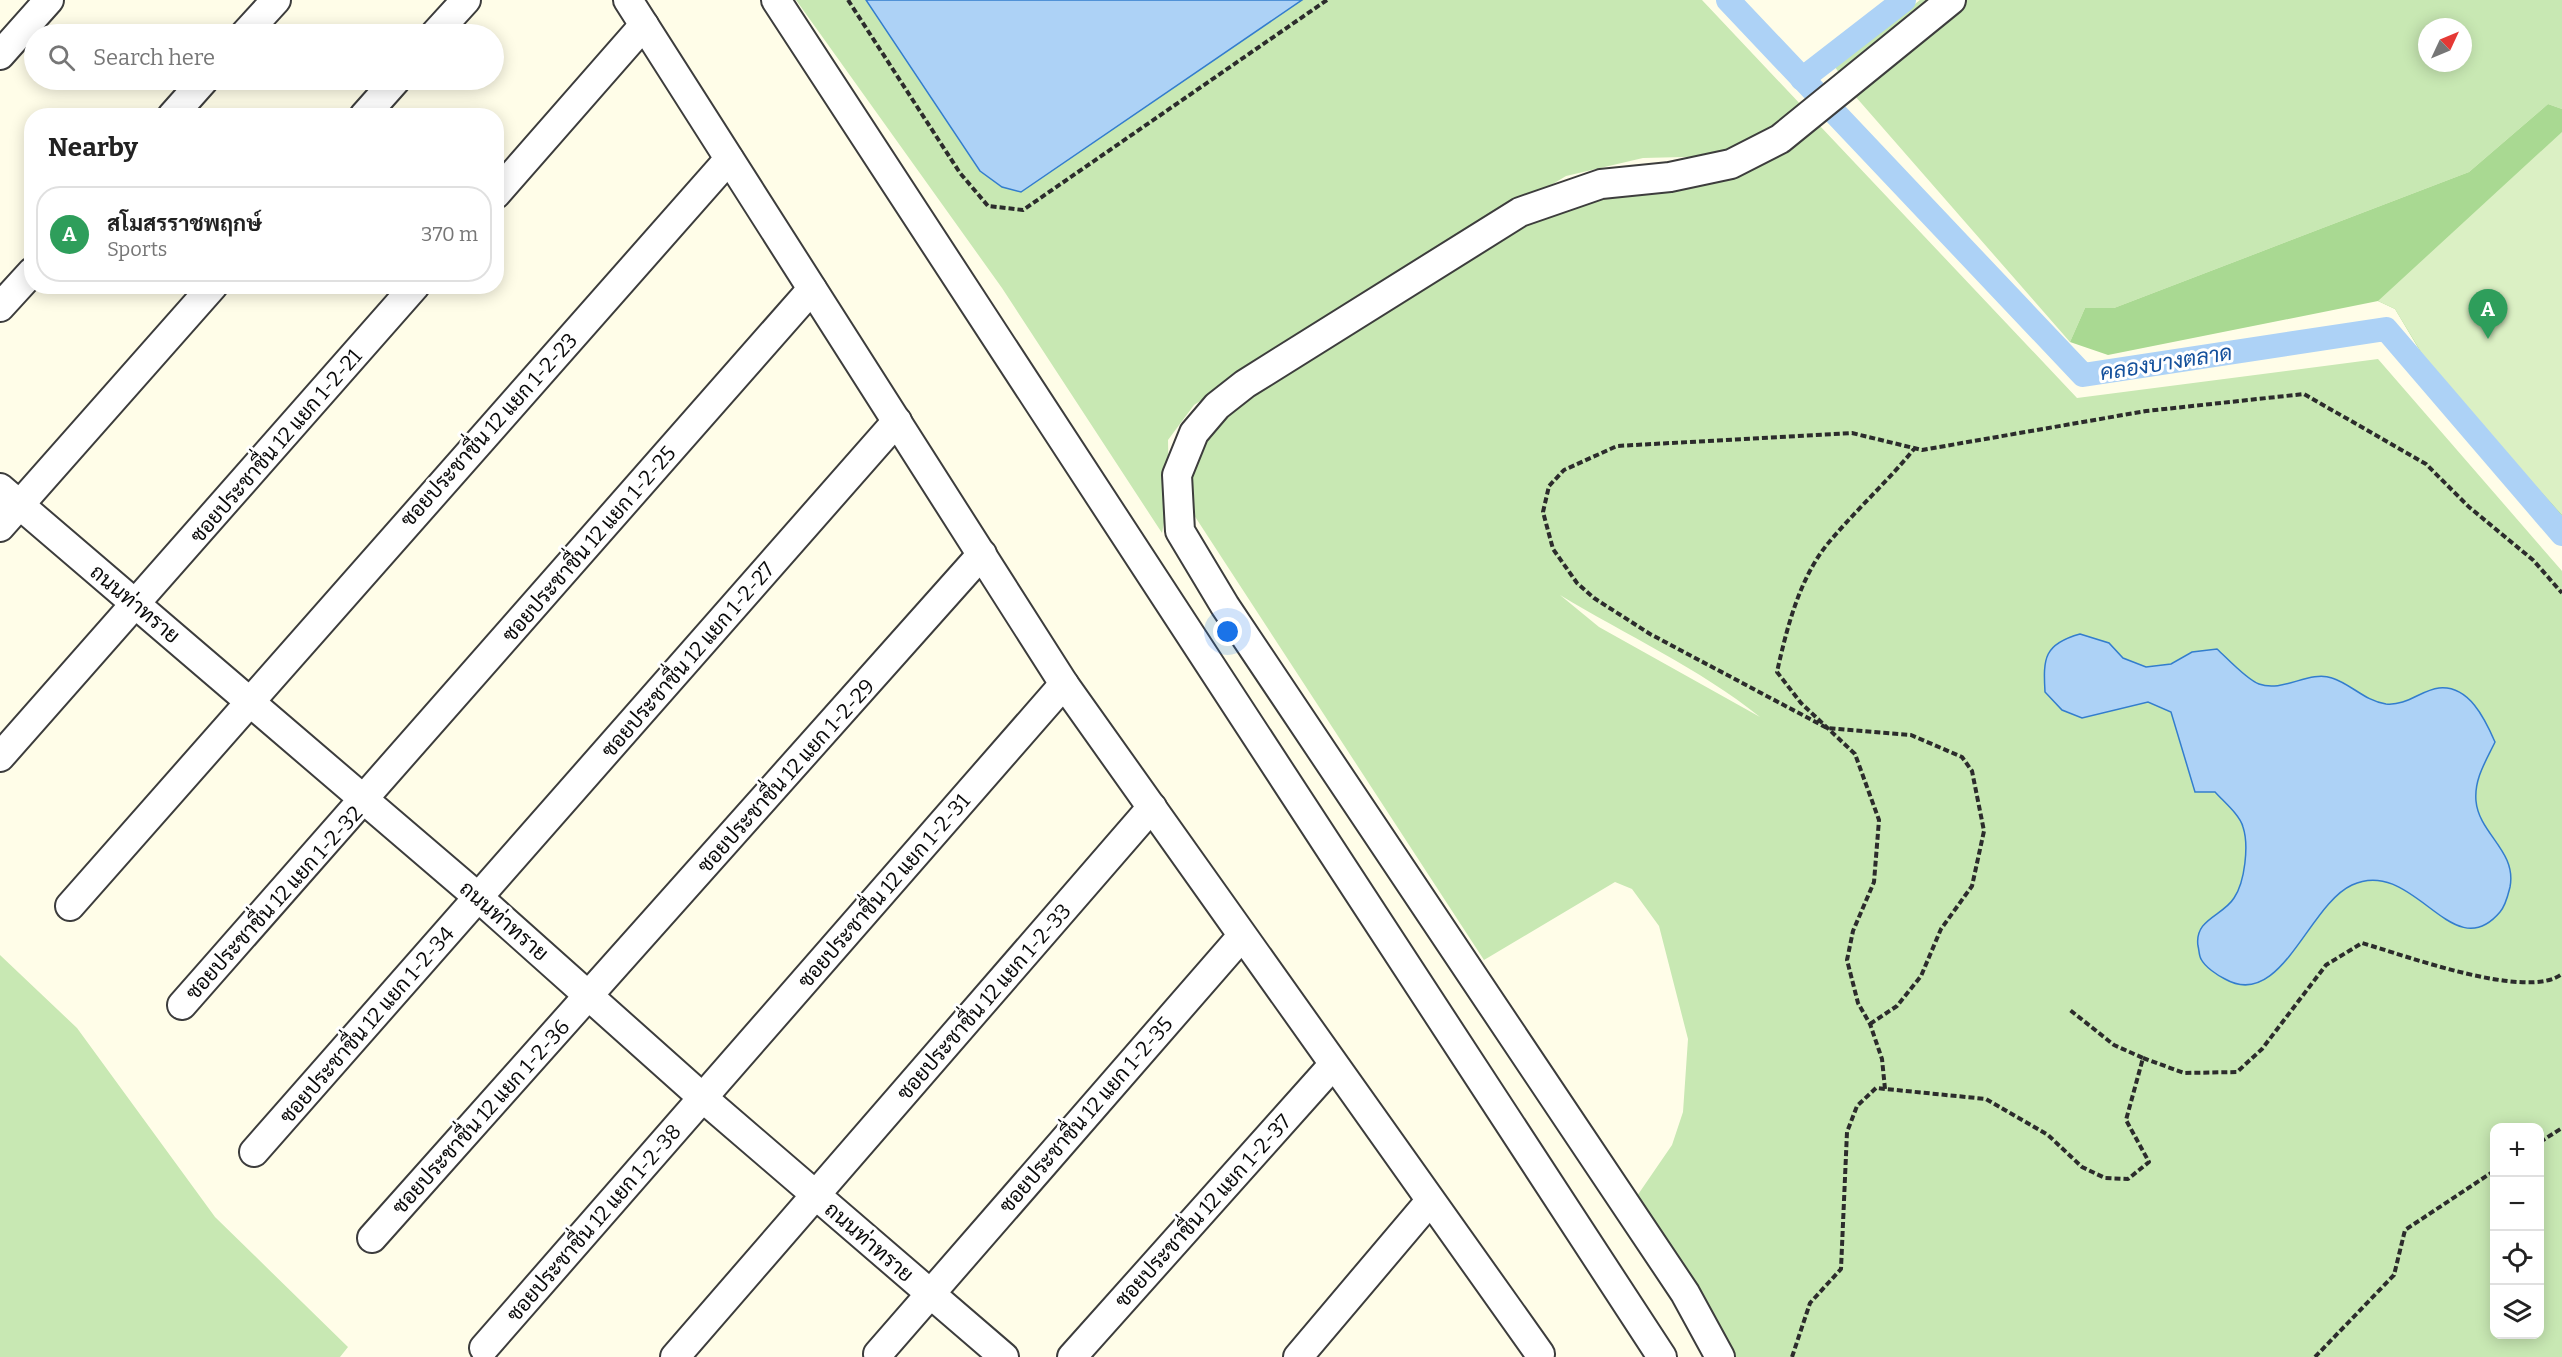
<!DOCTYPE html>
<meta charset="utf-8">
<style>
:root{--surface:#fff;--page:#f2f2f2;--text:#222;--muted:#767676;--line:#e0e0e0;--accent:#ba2e23}
body{margin:0;font-family:Bitter,Sarabun,serif;background:var(--page);color:var(--text)}
.controls{position:absolute;right:18px;bottom:18px;display:grid;overflow:hidden;border-radius:12px;box-shadow:0 3px 15px #0003}
.controls button{width:54px;height:54px;display:grid;place-items:center;padding:0;border:0;border-bottom:2px solid var(--line);background:var(--surface);color:var(--text);font:30px sans-serif}
.compass{position:absolute;left:2418px;top:18px;width:54px;height:54px;border-radius:50%;background:var(--surface);box-shadow:0 3px 15px #0003;rotate:46deg}
.you{position:absolute;left:1228px;top:632px;width:21px;height:21px;margin:-15px;border:4px solid #fff;border-radius:50%;background:#1a73e8;box-shadow:0 0 0 9px #1a73e833}
.badge{display:grid;place-items:center;width:39px;height:39px;border-radius:50%;background:var(--accent);color:#fff;font-size:20px;font-weight:700}
.pin{position:absolute;translate:-50% -50px;filter:drop-shadow(0 2px 3px #0008)}
.pin::after{content:'';position:absolute;top:32px;width:21px;height:18px;background:inherit;clip-path:polygon(0 0,100% 0,50% 100%)}
.list{margin:0;padding:0;list-style:none}
h2{display:flex;justify-content:space-between;align-items:center;height:78px;margin:0;padding:0 24px;font-size:26px}
h2 small{font-size:20px;font-weight:400;color:var(--muted)}
.list li{display:grid;grid-template-columns:39px 1fr auto;gap:18px;align-items:center;box-sizing:border-box;height:96px;margin:0 12px 12px;padding:0 12px;border:2px solid var(--line);border-radius:24px}
.list b{display:block;font-size:22px;white-space:nowrap}
.list p{margin:0;font-size:20px;white-space:nowrap;color:var(--muted)}
.list em{font-size:20px;font-style:normal;color:var(--muted)}
.icon{flex:none;width:33px;height:33px;fill:none;stroke:currentColor;stroke-width:2;stroke-linecap:round;stroke-linejoin:round}
.map{position:relative;flex:none;width:2562px;height:1357px;overflow:hidden}
.search{position:absolute;background:var(--surface);box-shadow:0 3px 15px #0003;left:24px;top:24px;width:480px;height:66px;display:flex;align-items:center;gap:15px;box-sizing:border-box;padding:0 21px;border-radius:33px;color:var(--muted);font-size:22px}
.panel{position:absolute;background:var(--surface);box-shadow:0 3px 15px #0003;left:24px;top:108px;width:480px;height:186px;border-radius:24px}
.map>svg:first-child{display:block}
.green{fill:#c8e8b3;fill-rule:evenodd}
.forest{fill:#a9d992}
.pitch{fill:#dbf0c4}
.water{fill:#add2f6;stroke:#337dcd;stroke-width:1.5}
.lines{fill:none;stroke-linecap:round;stroke-linejoin:round}
.canal{stroke:#add2f6;stroke-width:24}
.minor-casing{stroke:#3d3d3d;stroke-width:32}
.path{stroke:#2c2c2c;stroke-width:4;stroke-dasharray:6 3;stroke-linecap:butt}
.minor{stroke:#fff;stroke-width:28}
.labels{text-anchor:middle;stroke-width:6;stroke-linejoin:round;paint-order:stroke}
.street-label{font-size:21px;fill:#0a0a0a;stroke:#fff}
.water-label{font-size:22px;font-style:italic;fill:#14509c;stroke:#fff}
</style>
<div class="map">
<svg width="2562" height="1357" viewBox="0 0 2562 1357">
<rect width="100%" height="100%" fill="#fffde8"/>
<!-- green -->
<g class="green">
<polygon points="796,0 866,0 980,171 1021,192 1302,0 1702,0 1803,107 1725,156 1643,158 1566,176 1293,341 1194,405 1168,440 1169,496 1162,533 1002,288"/>
<path d="M1920,0H2562V109L2548,104L2469,172L2114,308H2085L2070,342L1855,96L1835,67ZM2427,27H2463V63H2427Z"/>
<path d="M1820,126L2077,398L2378,359L2562,571V1357H1729L1637,1196L1672,1145L1683,1112L1688,1039L1659,926L1632,889L1615,882L1484,960L1192,512L1186,484L1201,438L1228,410L1485,243L1575,198L1763,157ZM1560,595C1626,635 1699,668 1760,717L1599,627ZM2494,1128H2540V1334H2494Z"/>
<polygon points="0,955 77,1028 215,1217 348,1347 340,1357 0,1357"/>
</g>
<!-- forest -->
<polygon class="forest" points="2548,104 2562,109 2562,516 2435,376 2395,309 2378,301 2108,355 2070,342 2085,308 2114,308 2469,172"/>
<!-- pitch -->
<polygon class="pitch" points="2562,132 2562,515 2432,370 2395,309 2378,301"/>
<!-- water -->
<g class="water">
<polygon points="866,0 1302,0 1021,192 1002,187 980,171"/>
<path d="M2080,634L2109,643L2123,658L2146,667L2171,664L2192,652L2217,649C2227,658 2247,680 2259,684C2283,693 2309,670 2332,678C2351,684 2365,701 2386,704C2407,706 2421,690 2439,688C2469,685 2485,719 2495,742C2486,761 2474,779 2476,801C2479,834 2517,851 2510,887C2508,895 2506,905 2500,912C2452,969 2414,856 2352,885C2308,905 2281,1011 2225,979C2217,975 2205,967 2201,959C2199,956 2199,949 2198,946C2194,919 2223,916 2234,898C2245,882 2249,845 2243,827C2240,815 2223,801 2215,792H2195L2171,712L2148,702L2082,718L2062,710L2045,692C2043,658 2044,644 2080,634Z"/>
</g>
<g class="lines">
<!-- canal -->
<g class="canal">
<polyline points="1728,0 2083,375 2386,329 2562,534"/>
<polyline points="1802,79 1904,0"/>
</g>
<!-- minor casing -->
<g class="minor-casing">
<g id="minor">
<polyline points="628,0 1064,684 1540,1354"/>
<polyline points="776,0 1662,1357"/>
<polyline points="245,34 276,0"/>
<polyline points="435,34 466,0"/>
<polyline points="0,55 49,0"/>
<polyline points="172,116 204,80"/>
<polyline points="364,116 396,80"/>
<polyline points="496,194 644,25"/>
<polyline points="0,307 32,272"/>
<polyline points="0,488 479,898 703,1098 1004,1357"/>
<polyline points="0,527 213,286"/>
<polyline points="0,757 415,286"/>
<polyline points="70,906 729,159"/>
<polyline points="182,1005 812,289"/>
<polyline points="254,1152 897,421"/>
<polyline points="372,1238 982,554"/>
<polyline points="484,1348 1064,684"/>
<polyline points="878,1354 1242,936"/>
<polyline points="675,1357 1152,807"/>
<polyline points="1072,1357 1333,1065"/>
<polyline points="1298,1357 1430,1201"/>
<polyline points="1720,1357 1685,1293 1225,606 1180,531 1177,475 1194,433 1217,406 1245,384 1520,212 1601,184 1670,177 1731,164 1780,139 1951,0"/>
</g>
</g>
<!-- path -->
<g class="path">
<polyline points="848,0 960,173 988,206 1023,210 1327,0"/>
<polyline points="1870,1024 1897,1006 1921,976 1941,929 1972,886 1984,831 1972,771 1962,757 1911,735 1827,728 1650,634 1594,598 1577,583 1553,549 1543,512 1549,486 1564,470 1617,446 1852,433 1922,450 2146,411 2304,394 2426,464 2469,507 2533,560 2562,593"/>
<path d="M2143,1058L2184,1073L2237,1072L2262,1049L2326,965L2362,943C2404,955 2527,1001 2562,974"/>
<path d="M1885,1089L1882,1059L1870,1024L1858,1003L1847,960L1853,931L1874,882L1879,820L1855,754L1801,703L1777,672C1787,627 1800,576 1830,541C1857,509 1888,481 1914,449"/>
<polyline points="2540,1142 2562,1128"/>
<polyline points="1792,1357 1810,1303 1841,1269 1847,1132 1857,1106 1876,1088 1986,1099 2048,1135 2082,1167 2105,1178 2128,1179 2149,1162 2126,1120 2143,1058 2114,1045 2070,1010"/>
<polyline points="2315,1357 2394,1275 2405,1230 2494,1171"/>
</g>
<!-- minor -->
<use href="#minor" class="minor"/>
</g>
<g class="labels">
<!-- street labels -->
<g class="street-label">
<text transform="translate(489 430) rotate(-48)" y="7">ซอยประชาชื่น 12 แยก 1-2-23</text>
<text transform="translate(276 446) rotate(-49)" y="7">ซอยประชาชื่น 12 แยก 1-2-21</text>
<text transform="translate(589 544) rotate(-49)" y="7">ซอยประชาชื่น 12 แยก 1-2-25</text>
<text transform="translate(135 604) rotate(40)" y="7">ถนนท่าทราย</text>
<text transform="translate(688 660) rotate(-49)" y="7">ซอยประชาชื่น 12 แยก 1-2-27</text>
<text transform="translate(786 776) rotate(-48)" y="7">ซอยประชาชื่น 12 แยก 1-2-29</text>
<text transform="translate(884 891) rotate(-49)" y="7">ซอยประชาชื่น 12 แยก 1-2-31</text>
<text transform="translate(274 903) rotate(-48)" y="7">ซอยประชาชื่น 12 แยก 1-2-32</text>
<text transform="translate(504 921) rotate(41)" y="7">ถนนท่าทราย</text>
<text transform="translate(984 1002) rotate(-49)" y="7">ซอยประชาชื่น 12 แยก 1-2-33</text>
<text transform="translate(367 1025) rotate(-49)" y="7">ซอยประชาชื่น 12 แยก 1-2-34</text>
<text transform="translate(1086 1115) rotate(-49)" y="7">ซอยประชาชื่น 12 แยก 1-2-35</text>
<text transform="translate(481 1117) rotate(-48)" y="7">ซอยประชาชื่น 12 แยก 1-2-36</text>
<text transform="translate(1203 1211) rotate(-48)" y="7">ซอยประชาชื่น 12 แยก 1-2-37</text>
<text transform="translate(594 1223) rotate(-49)" y="7">ซอยประชาชื่น 12 แยก 1-2-38</text>
<text transform="translate(869 1242) rotate(41)" y="7">ถนนท่าทราย</text>
</g>
<!-- water labels -->
<g class="water-label">
<text transform="translate(2166 362) rotate(-9)" y="8">คลองบางตลาด</text>
</g>
</g>
</svg>
<div class="controls">
<button>+</button>
<button>−</button>
<button><svg class="icon" aria-label="locate" viewBox="0 0 24 24"><circle cx="12" cy="12" r="6"/><path d="M12 2v4M12 18v4M2 12h4M18 12h4"/></svg></button>
<button><svg class="icon" aria-label="layers" viewBox="0 0 24 24"><path d="M12 4l9 5-9 5-9-5zM3 14l9 5 9-5"/></svg></button>
</div>
<svg class="compass" viewBox="-18 -18 36 36"><path d="M0-13l5 13h-10z" fill="#e53935"/><path d="M0 13l5-13h-10z" fill="#767676"/></svg>
<div class="you"></div>
<div class="pin badge" style="left:2488px;top:339px;background:#2e9e5b">A</div>
<div class="search"><svg class="icon" aria-label="search" viewBox="0 0 24 24"><circle cx="10" cy="10" r="6"/><path d="M15 15l6 6"/></svg>Search here</div>
<section class="panel">
<h2>Nearby<small></small></h2>
<ul class="list">
<li><span class="badge" style="background:#2e9e5b">A</span><div><b>สโมสรราชพฤกษ์</b><p>Sports</p></div><em>370 m</em></li>
</ul>
</section>
</div>
